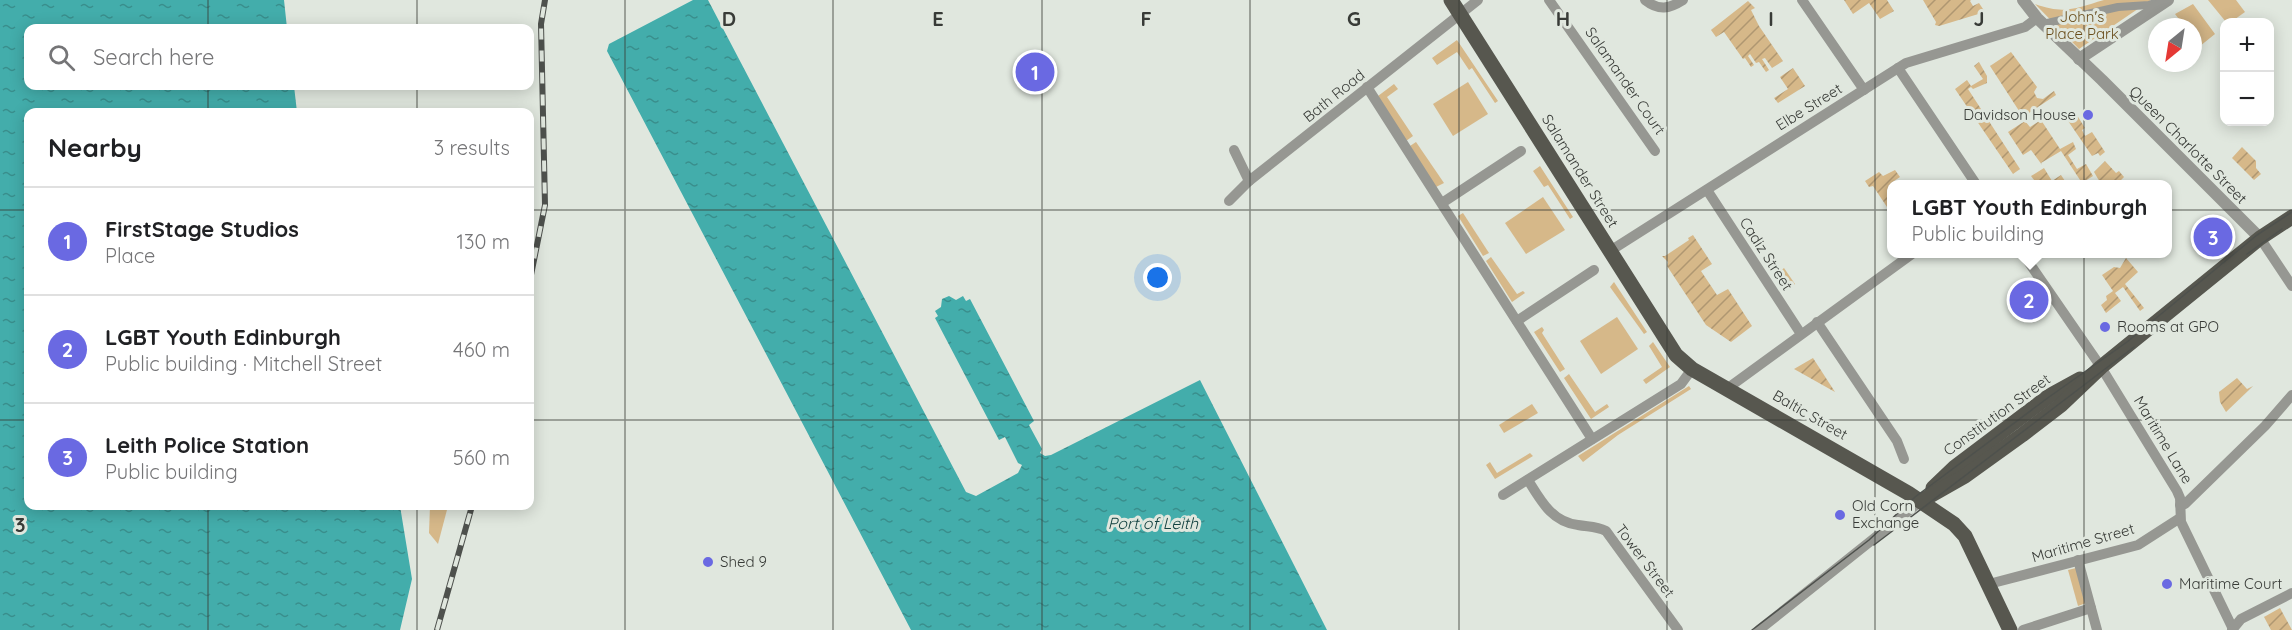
<!DOCTYPE html>
<meta charset="utf-8">
<style>
:root{--surface:#fff;--page:#f6f6f6;--text:#202124;--muted:#757577;--line:#e0e0e0;--accent:#6a69e2}
body{margin:0;font-family:Quicksand,sans-serif;background:var(--page);color:var(--text)}
.controls{position:absolute;right:18px;top:18px;display:grid;overflow:hidden;border-radius:12px;box-shadow:0 3px 15px #0003}
.controls button{width:54px;height:54px;display:grid;place-items:center;padding:0;border:0;border-bottom:2px solid var(--line);background:var(--surface);color:var(--text);font:30px sans-serif}
.compass{position:absolute;left:2148px;top:18px;width:54px;height:54px;border-radius:50%;background:var(--surface);box-shadow:0 3px 15px #0003;rotate:210deg}
.you{position:absolute;left:1158px;top:278px;width:21px;height:21px;margin:-15px;border:4px solid #fff;border-radius:50%;background:#1a73e8;box-shadow:0 0 0 9px #1a73e833}
.badge{display:grid;place-items:center;width:39px;height:39px;border-radius:50%;background:var(--accent);color:#fff;font-size:20px;font-weight:700}
.pin{position:absolute;translate:-50% -50%;border:3px solid #fff;box-shadow:0 2px 6px #0006}
.popup{position:absolute;left:1887px;top:180px;width:285px;height:78px;box-sizing:border-box;display:grid;place-content:center;border-radius:12px;background:var(--surface);filter:drop-shadow(0 2px 4px #0005);font-size:20px;white-space:nowrap;color:var(--muted)}
.popup b{font-size:22px;color:var(--text)}
.popup::after{content:'';position:absolute;left:50%;top:100%;margin-left:-12px;border:12px solid transparent;border-top-color:var(--surface)}
.list{margin:0;padding:0;list-style:none}
h2{display:flex;justify-content:space-between;align-items:center;height:78px;margin:0;padding:0 24px;font-size:26px}
h2 small{font-size:20px;font-weight:400;color:var(--muted)}
.list li{display:grid;grid-template-columns:39px 1fr auto;gap:18px;align-items:center;box-sizing:border-box;height:108px;padding:0 24px;border-top:2px solid var(--line)}
.list b{display:block;font-size:22px;white-space:nowrap}
.list p{margin:0;font-size:20px;white-space:nowrap;color:var(--muted)}
.list em{font-size:20px;font-style:normal;color:var(--muted)}
.icon{flex:none;width:33px;height:33px;fill:none;stroke:currentColor;stroke-width:2;stroke-linecap:round;stroke-linejoin:round}
.map{position:relative;flex:none;width:2292px;height:630px;overflow:hidden}
.search{position:absolute;background:var(--surface);box-shadow:0 3px 15px #0003;left:24px;top:24px;width:510px;height:66px;display:flex;align-items:center;gap:15px;box-sizing:border-box;padding:0 21px;border-radius:12px;color:var(--muted);font-size:22px}
.panel{position:absolute;background:var(--surface);box-shadow:0 3px 15px #0003;left:24px;top:108px;width:510px;height:402px;border-radius:12px}
.map>svg:first-child{display:block}
.green{fill:#d6b889}
.garden{fill:url(#garden-furrows)}
.water{fill:url(#water-ripples)}
.lines{fill:none;stroke-linecap:round;stroke-linejoin:round}
.pedestrian{stroke:#969792;stroke-width:8}
.minor{stroke:#969792;stroke-width:10}
.tertiary{stroke:#969792;stroke-width:12}
.primary{stroke:#57574f;stroke-width:15}
.tram{stroke:#4e514d;stroke-width:1.5}
.rail-casing{stroke:#4e514d;stroke-width:6}
.rail{stroke:#e0e7de;stroke-width:4;stroke-dasharray:11;stroke-linecap:butt}
.grid{fill:none;stroke:#383b37;stroke-width:1.5;stroke-opacity:0.55}
.poi-dot{fill:#6a69e2;stroke:#e0e7de;stroke-width:2}
.labels{text-anchor:middle;stroke-width:6;stroke-linejoin:round;paint-order:stroke}
.park-label{font-size:15px;fill:#6a4e1c;stroke:#e0e7de}
.street-label{font-size:15px;fill:#383b37;stroke:#e0e7de}
.poi-label{font-size:15px;fill:#383b37;stroke:#e0e7de;text-anchor:start}
.water-label{font-size:16px;font-style:italic;fill:#10403f;stroke:#e0e7de}
.grid-label{font-size:20px;text-anchor:middle;font-weight:bold;fill:#383b37;stroke:#e0e7de;stroke-width:6;stroke-linejoin:round;paint-order:stroke}
</style>
<div class="map">
<svg width="2292" height="630" viewBox="0 0 2292 630">
<defs>
<pattern id="garden-furrows" width="10" height="10" patternUnits="userSpaceOnUse" patternTransform="scale(1.5)"><rect width="10" height="10" fill="#d6b889"/><path d="M-1 1l2-2M0 10L10 0M9 11l2-2" fill="none" stroke="#af9771"/></pattern>
<pattern id="water-ripples" width="26" height="14" patternUnits="userSpaceOnUse" patternTransform="scale(1.5)"><rect width="26" height="14" fill="#43adab"/><path d="M2 4q2-2 4 0t4 0M15 11q2-2 4 0t4 0" fill="none" stroke="#398e8c"/></pattern>
</defs>
<rect width="100%" height="100%" fill="#e0e7de"/>
<!-- green -->
<g class="green">
<path d="M2104,0H2151L2079,49L2035,4C2065,15 2076,8 2104,0Z"/>
<polygon points="2208,0 2236,0 2245,12 2231,22 2226,22"/>
<polygon points="2193,4 2215,34 2200,46 2193,37 2193,27 2185,27 2175,14"/>
<polygon points="1457,40 1498,101 1495,103 1472,68 1469,70 1457,52 1437,65 1432,58"/>
<polygon points="1468,82 1488,114 1453,136 1433,104"/>
<polygon points="1394,84 1398,89 1387,97 1413,136 1406,141 1378,96"/>
<polygon points="1416,142 1444,183 1436,187 1410,146"/>
<polygon points="1540,166 1573,217 1570,219 1548,185 1544,187 1533,171"/>
<polygon points="1543,197 1565,230 1526,254 1505,223"/>
<polygon points="1463,213 1489,253 1483,256 1458,216"/>
<polygon points="1491,257 1517,294 1523,291 1525,293 1512,302 1486,261"/>
<polygon points="1784,268 1795,284 1784,291 1774,276"/>
<polygon points="1614,282 1647,332 1644,334 1610,287"/>
<polygon points="1617,317 1638,349 1601,374 1580,341"/>
<polygon points="1542,327 1544,330 1542,333 1565,369 1560,372 1534,332"/>
<polygon points="1653,342 1670,367 1646,384 1643,380 1662,367 1649,346"/>
<polygon points="1569,374 1595,412 1607,404 1609,407 1591,419 1564,378"/>
<polygon points="1689,386 1691,389 1618,435 1583,462 1578,456"/>
<polygon points="1532,404 1538,413 1504,433 1499,425"/>
<polygon points="1530,453 1533,456 1495,479 1486,465 1490,462 1497,473"/>
<polygon points="430,506 448,506 438,544 429,533"/>
<polygon points="2076,568 2086,603 2078,606 2068,570"/>
</g>
<!-- garden -->
<g class="garden">
<polygon points="1844,0 1887,0 1894,11 1880,19 1869,3 1853,14"/>
<polygon points="1923,0 1971,0 1970,1 1973,6 1979,3 1985,12 1939,26 1935,25 1936,22"/>
<polygon points="1748,1 1755,8 1751,10 1759,26 1783,61 1772,68 1765,58 1762,59 1769,70 1766,72 1759,62 1756,63 1750,54 1748,56 1754,65 1751,67 1745,58 1743,59 1724,32 1716,37 1711,30"/>
<polygon points="2011,52 2037,87 2034,92 2037,98 2043,99 2054,91 2056,95 2023,117 1990,66"/>
<polygon points="1979,62 1987,76 1987,83 1973,89 1971,87 1968,89 2020,169 2013,174 1955,89 1967,80 1971,86 1983,79 1974,66"/>
<polygon points="1793,68 1805,86 1778,103 1774,98 1788,89 1780,77"/>
<polygon points="2068,112 2070,115 2075,112 2085,128 2082,130 2085,136 2092,132 2105,152 2100,156 2098,153 2092,156 2064,115"/>
<polygon points="2041,120 2060,149 2073,142 2076,149 2068,155 2077,169 2086,164 2093,176 2082,183 2061,151 2041,163 2042,165 2031,150 2023,155 2008,132 2025,121 2030,127"/>
<polygon points="2242,147 2256,161 2256,168 2261,174 2254,180 2232,158"/>
<polygon points="2105,161 2116,173 2119,171 2124,177 2119,182 2122,184 2101,184 2094,172"/>
<polygon points="2044,168 2052,181 2061,175 2067,184 2037,184 2031,176"/>
<polygon points="1895,170 1900,177 1891,183 1891,213 1873,186 1869,187 1865,181 1879,172 1883,176"/>
<polygon points="1693,235 1712,264 1701,271 1717,295 1728,289 1752,326 1731,342 1706,325 1667,266 1668,262 1662,256 1665,256 1689,240 1688,238"/>
<polygon points="2126,258 2138,272 2125,284 2144,308 2140,311 2123,287 2115,293 2121,301 2106,313 2101,305 2107,300 2106,296 2113,291 2102,275 2114,267 2120,268"/>
<polygon points="1813,358 1835,392 1794,369"/>
<polygon points="2237,378 2247,389 2253,386 2226,412 2220,402 2219,392"/>
<polygon points="2280,608 2292,630 2271,630 2264,617"/>
</g>
<!-- water -->
<g class="water">
<polygon points="0,0 284,0 287,28 28,28 28,86 294,86 297,112 28,112 28,506 400,506 412,579 400,630 0,630"/>
<polygon points="693,0 708,0 966,492 976,496 1018,473 1022,465 1018,463 1005,437 999,440 935,318 938,316 935,311 941,307 942,299 949,296 956,300 963,296 966,301 970,299 1034,421 1029,425 1042,449 1040,453 1045,456 1051,455 1200,380 1327,630 911,630 607,51 609,44"/>
</g>
<g class="lines">
<!-- pedestrian -->
<polyline class="pedestrian" points="2043,24 2118,7 2149,5 2160,1"/>
<!-- minor -->
<g class="minor">
<polyline points="1549,0 1655,151"/>
<path d="M1645,0C1659,11 1669,9 1683,0"/>
<polyline points="1802,0 1864,90"/>
<polyline points="1898,68 1976,184"/>
<polyline points="1367,87 1592,439"/>
<polyline points="1234,150 1249,181"/>
<polyline points="1707,190 1801,334"/>
<polyline points="1229,201 1249,181 1478,0"/>
<polyline points="1442,203 1521,151"/>
<polyline points="2260,238 2292,286"/>
<polyline points="1610,251 1906,63 2025,27 2037,18"/>
<polyline points="2023,254 2101,367 2177,491 2180,498 2181,522 2233,629"/>
<polyline points="1517,321 1594,270"/>
<polyline points="1817,322 1897,441 1904,459"/>
<polyline points="1728,388 1912,254"/>
<path d="M1528,480C1541,501 1552,522 1578,525C1589,527 1596,526 1606,531L1678,630"/>
<polyline points="1503,495 1681,384 1692,369"/>
<polyline points="2180,505 2185,504 2265,426 2292,395"/>
<polyline points="2078,560 2097,630"/>
<polyline points="1989,584 2138,545 2180,518"/>
<polyline points="1759,630 1921,501"/>
<polyline points="2023,630 2091,608"/>
<polyline points="2232,630 2241,619 2292,593"/>
</g>
<!-- tertiary -->
<g class="tertiary">
<polyline points="2023,0 2037,18 2102,80 2260,238"/>
<polyline points="2079,59 2168,0"/>
</g>
<!-- primary -->
<g class="primary">
<polyline points="1451,0 1676,355 1692,369 1908,493 1954,524 1965,536 2010,630"/>
<polyline points="1933,488 1955,467 2049,396 2080,379"/>
<polyline points="1921,501 1965,476 2022,435 2061,405 2101,367 2260,238 2292,217"/>
</g>
<!-- tram -->
<g class="tram">
<polyline points="2247,254 2282,229"/>
<polyline points="1874,545 2134,347"/>
<polyline points="1752,630 1869,540 1915,497 2049,397 2127,342 2257,235 2292,212"/>
</g>
<!-- rail casing -->
<g class="rail-casing">
<g id="rail">
<polyline points="530,280 545,205 541,24 545,0"/>
<polyline points="437,630 472,506"/>
</g>
</g>
<!-- rail -->
<use href="#rail" class="rail"/>
</g>
<!-- grid -->
<path class="grid" d="M208,0V28M417,0V28M625,0V630M833,0V630M1042,0V630M1250,0V630M1459,0V630M1667,0V630M1875,0V630M2084,0V630M208,86V112M417,86V112M0,210H28M530,210H2292M0,420H28M530,420H2292M208,506V630M417,506V630"/>
<!-- markers -->
<g class="poi-dot">
<circle cx="2088" cy="115" r="6"/>
<circle cx="2105" cy="327" r="6"/>
<circle cx="1840" cy="515" r="6"/>
<circle cx="708" cy="562" r="6"/>
<circle cx="2167" cy="584" r="6"/>
</g>
<g class="labels">
<!-- park labels -->
<g class="park-label">
<text x="2082" y="22">John's<tspan x="2082" dy="17">Place Park</tspan></text>
</g>
<!-- street labels -->
<g class="street-label">
<text transform="translate(1625 81) rotate(55)" y="5">Salamander Court</text>
<text transform="translate(1334 96) rotate(-39)" y="5">Bath Road</text>
<text transform="translate(1809 107) rotate(-32)" y="5">Elbe Street</text>
<text transform="translate(2188 145) rotate(45)" y="5">Queen Charlotte Street</text>
<text transform="translate(1580 171) rotate(58)" y="5">Salamander Street</text>
<text transform="translate(1766 254) rotate(57)" y="5">Cadiz Street</text>
<text transform="translate(1810 415) rotate(30)" y="5">Baltic Street</text>
<text transform="translate(1997 415) rotate(-36)" y="5">Constitution Street</text>
<text transform="translate(2163 440) rotate(59)" y="5">Maritime Lane</text>
<text transform="translate(2083 543) rotate(-16)" y="5">Maritime Street</text>
<text transform="translate(1645 561) rotate(53)" y="5">Tower Street</text>
</g>
<!-- poi labels -->
<g class="poi-label">
<text x="2076" y="120" text-anchor="end">Davidson House</text>
<text x="2117" y="332">Rooms at GPO</text>
<text x="1852" y="511">Old Corn<tspan x="1852" dy="17">Exchange</tspan></text>
<text x="720" y="567">Shed 9</text>
<text x="2179" y="589">Maritime Court</text>
</g>
<!-- water labels -->
<g class="water-label">
<text x="1153" y="529">Port of Leith</text>
</g>
</g>
<g class="grid-label">
<text x="729" y="26">D</text>
<text x="938" y="26">E</text>
<text x="1146" y="26">F</text>
<text x="1354" y="26">G</text>
<text x="1563" y="26">H</text>
<text x="1771" y="26">I</text>
<text x="1979" y="26">J</text>
<text x="20" y="532">3</text>
</g>
</svg>
<div class="controls">
<button>+</button>
<button>−</button>
</div>
<svg class="compass" viewBox="-18 -18 36 36"><path d="M0-13l5 13h-10z" fill="#e53935"/><path d="M0 13l5-13h-10z" fill="#757577"/></svg>
<div class="you"></div>
<div class="pin badge" style="left:1035px;top:72px">1</div>
<div class="pin badge" style="left:2029px;top:300px">2</div>
<div class="popup"><b>LGBT Youth Edinburgh</b>Public building</div>
<div class="pin badge" style="left:2213px;top:237px">3</div>
<div class="search"><svg class="icon" aria-label="search" viewBox="0 0 24 24"><circle cx="10" cy="10" r="6"/><path d="M15 15l6 6"/></svg>Search here</div>
<section class="panel">
<h2>Nearby<small>3 results</small></h2>
<ul class="list">
<li><span class="badge">1</span><div><b>FirstStage Studios</b><p>Place</p></div><em>130 m</em></li>
<li><span class="badge">2</span><div><b>LGBT Youth Edinburgh</b><p>Public building · Mitchell Street</p></div><em>460 m</em></li>
<li><span class="badge">3</span><div><b>Leith Police Station</b><p>Public building</p></div><em>560 m</em></li>
</ul>
</section>
</div>
